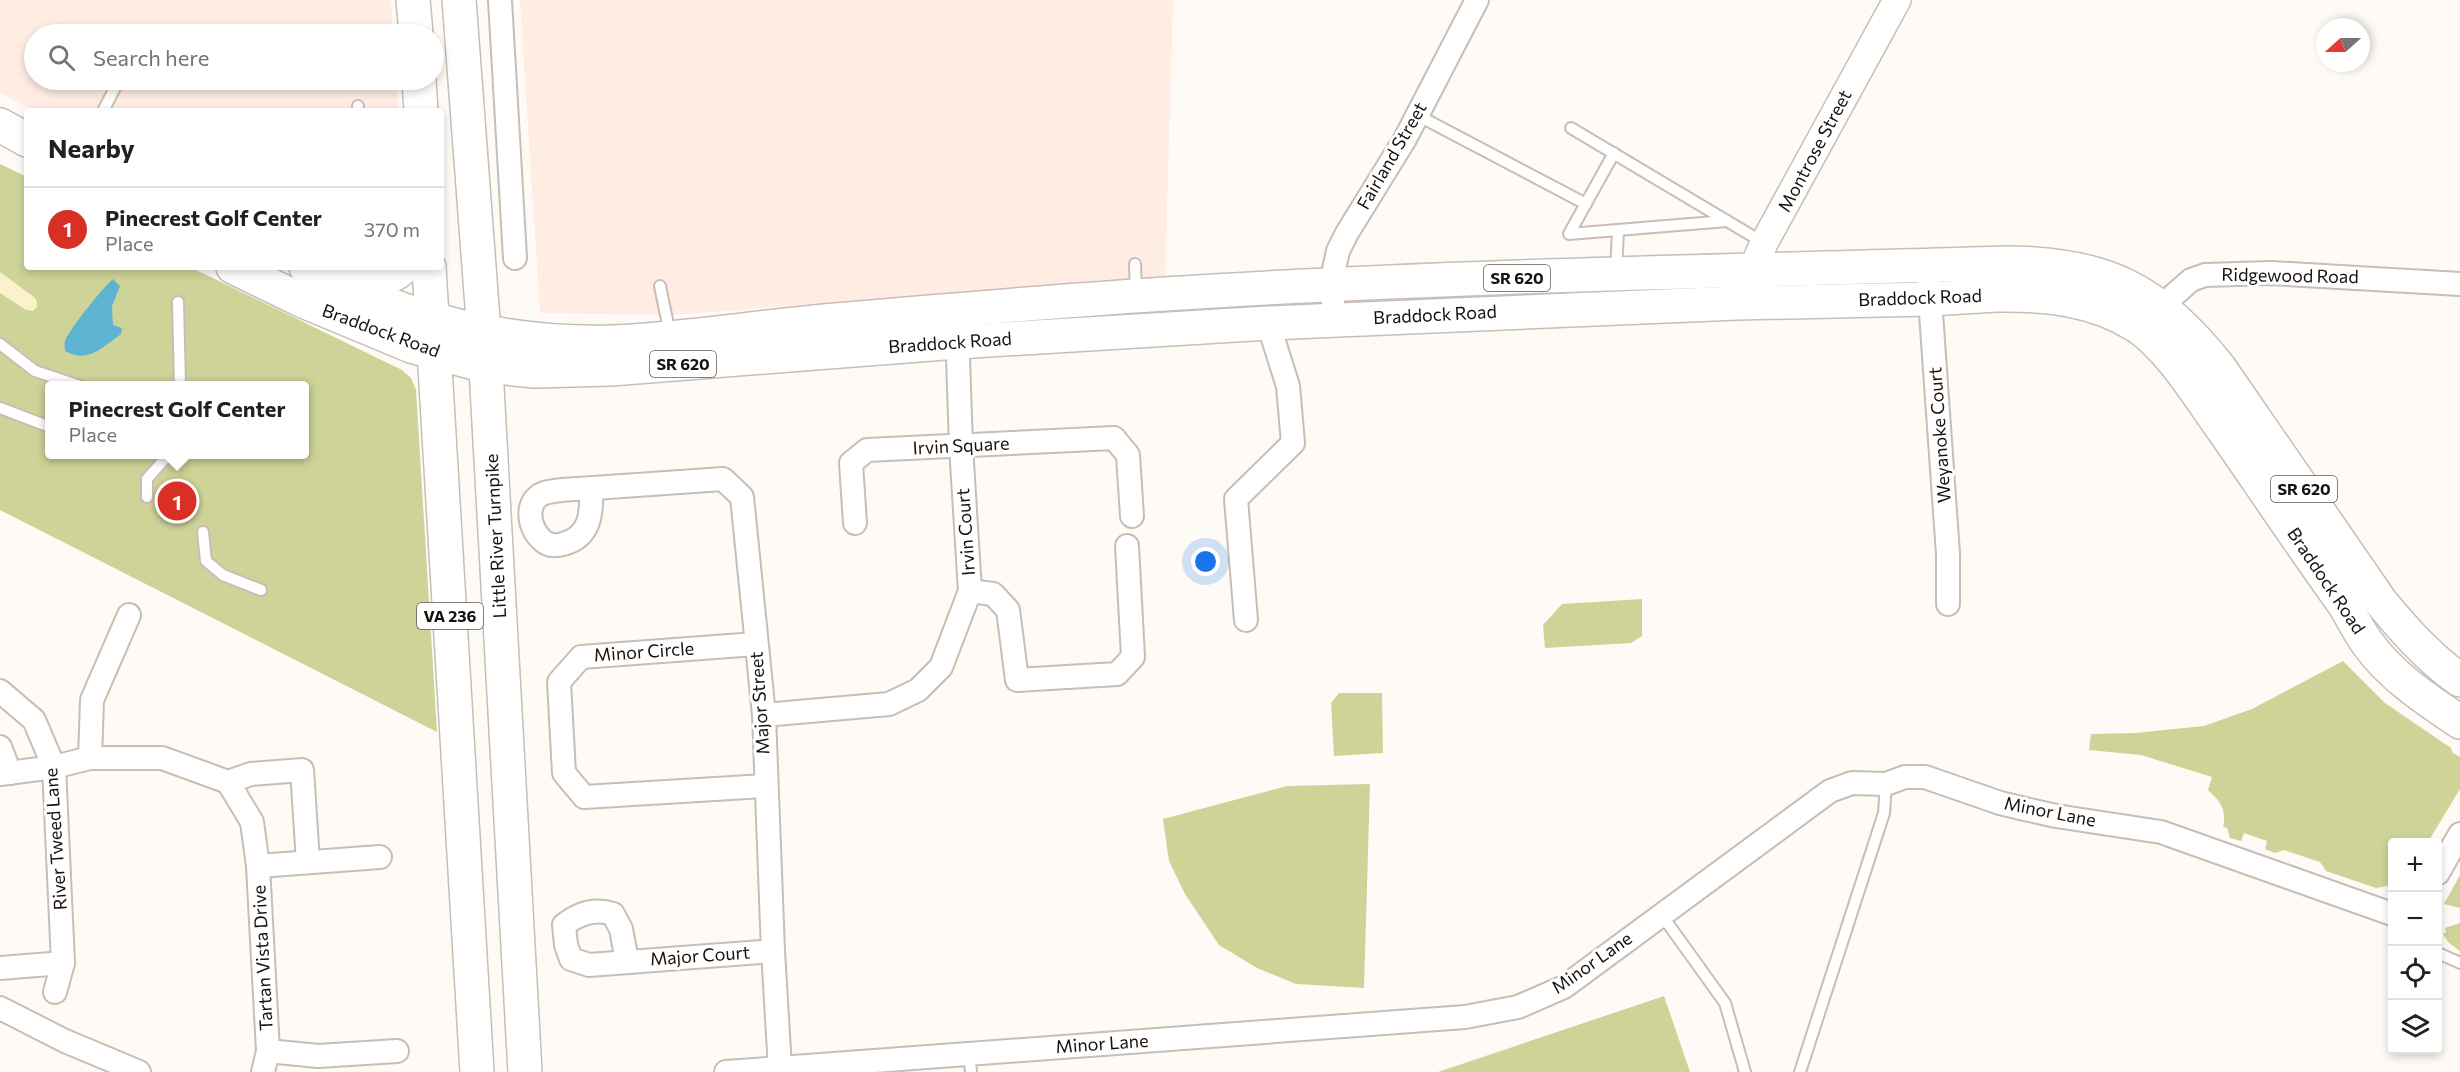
<!DOCTYPE html>
<meta charset="utf-8">
<style>
:root{--surface:#fff;--page:#f2f2f2;--text:#202124;--muted:#757577;--line:#e0e0e0;--accent:#d93025}
body{margin:0;font-family:Commissioner,sans-serif;background:var(--page);color:var(--text)}
.controls{position:absolute;right:18px;bottom:18px;display:grid;overflow:hidden;border-radius:6px;box-shadow:0 3px 9px #0003}
.controls button{width:54px;height:54px;display:grid;place-items:center;padding:0;border:0;border-bottom:2px solid var(--line);background:var(--surface);color:var(--text);font:30px sans-serif}
.compass{position:absolute;left:2316px;top:18px;width:54px;height:54px;border-radius:50%;background:var(--surface);box-shadow:0 3px 9px #0003;rotate:249deg}
.you{position:absolute;left:1206px;top:562px;width:21px;height:21px;margin:-15px;border:4px solid #fff;border-radius:50%;background:#1a73e8;box-shadow:0 0 0 9px #1a73e833}
.badge{display:grid;place-items:center;width:39px;height:39px;border-radius:50%;background:var(--accent);color:#fff;font-size:20px;font-weight:700}
.pin{position:absolute;translate:-50% -50%;border:3px solid #fff;box-shadow:0 2px 6px #0006}
.popup{position:absolute;left:45px;top:381px;width:264px;height:78px;box-sizing:border-box;display:grid;place-content:center;border-radius:6px;background:var(--surface);filter:drop-shadow(0 2px 4px #0005);font-size:20px;white-space:nowrap;color:var(--muted)}
.popup b{font-size:22px;color:var(--text)}
.popup::after{content:'';position:absolute;left:50%;top:100%;margin-left:-12px;border:12px solid transparent;border-top-color:var(--surface)}
.list{margin:0;padding:0;list-style:none}
h2{display:flex;justify-content:space-between;align-items:center;height:78px;margin:0;padding:0 24px;font-size:26px}
h2 small{font-size:20px;font-weight:400;color:var(--muted)}
.list li{display:grid;grid-template-columns:39px 1fr auto;gap:18px;align-items:center;box-sizing:border-box;height:84px;padding:0 24px;border-top:2px solid var(--line)}
.list b{display:block;font-size:22px;white-space:nowrap}
.list p{margin:0;font-size:20px;white-space:nowrap;color:var(--muted)}
.list em{font-size:20px;font-style:normal;color:var(--muted)}
.icon{flex:none;width:33px;height:33px;fill:none;stroke:currentColor;stroke-width:2;stroke-linecap:round;stroke-linejoin:round}
.map{position:relative;flex:none;width:2460px;height:1072px;overflow:hidden}
.search{position:absolute;background:var(--surface);box-shadow:0 3px 9px #0003;left:24px;top:24px;width:420px;height:66px;display:flex;align-items:center;gap:15px;box-sizing:border-box;padding:0 21px;border-radius:33px;color:var(--muted);font-size:22px}
.panel{position:absolute;background:var(--surface);box-shadow:0 3px 9px #0003;left:24px;top:108px;width:420px;height:162px;border-radius:6px}
.map>svg:first-child{display:block}
.commercial{fill:#ffece3}
.green{fill:#ced398;fill-rule:evenodd}
.sand{fill:#fbf1cb}
.water{fill:#5eb3d2}
.lines{fill:none;stroke-linecap:round;stroke-linejoin:round}
.service-casing{stroke:#c9bdb5;stroke-width:14}
.minor-casing{stroke:#c9bdb5;stroke-width:26}
.tertiary-casing{stroke:#c9bdb5;stroke-width:30}
.primary-casing{stroke:#c9bdb5;stroke-width:36}
.service{stroke:#fff;stroke-width:10}
.minor{stroke:#fff;stroke-width:22}
.tertiary{stroke:#fff;stroke-width:27}
.primary{stroke:#fff;stroke-width:33}
.labels{text-anchor:middle;stroke-width:6;stroke-linejoin:round;paint-order:stroke}
.shield{fill:#fff;stroke:#5c5957;stroke-width:1.5}
.shield-label{font-size:16px;font-weight:bold;fill:#16120f}
.street-label{font-size:18px;fill:#16120f;stroke:#fff}
</style>
<div class="map">
<svg width="2460" height="1072" viewBox="0 0 2460 1072">
<rect width="100%" height="100%" fill="#fefaf6"/>
<!-- commercial -->
<g class="commercial">
<polygon points="0,0 391,0 393,34 34,34 34,80 396,80 398,111 34,111 0,93"/>
<polygon points="520,0 1173,0 1165,278 670,315 540,313"/>
</g>
<!-- green -->
<g class="green">
<path d="M0,164L27,177V267H190L402,370L411,378L416,390L437,732L0,510ZM50,386H304V454H50Z"/>
<polygon points="1642,599 1642,636 1631,643 1545,648 1543,625 1562,604"/>
<path d="M2343,661L2385,703L2451,748L2453,753L2460,757V789L2428,842H2392V885L2376,888L2326,871L2320,862L2284,850L2275,853L2265,849L2267,841L2244,833L2241,841L2230,838L2227,828L2223,827C2227,809 2220,801 2208,790L2212,777L2141,755L2089,750L2091,734L2135,733L2204,726L2252,709Z"/>
<polygon points="1339,693 1382,693 1383,753 1334,756 1331,703"/>
<polygon points="1370,784 1364,988 1296,984 1257,968 1219,945 1185,894 1169,861 1163,819 1287,786"/>
<polygon points="2460,875 2460,908 2444,904"/>
<polygon points="2460,923 2460,951 2449,943 2443,934 2446,932 2445,928"/>
<polygon points="1664,996 1690,1072 1438,1072"/>
</g>
<!-- sand -->
<polygon class="sand" points="0,272 34,297 37,301 37,307 33,311 26,310 0,293"/>
<!-- water -->
<path class="water" d="M113,279L120,286L112,306L113,325L122,328L121,334C103,347 88,364 65,351C65,348 64,344 65,341C69,330 103,287 113,279Z"/>
<g class="lines">
<!-- service casing -->
<g class="service-casing">
<g id="service">
<polyline points="358,106 358,111"/>
<polyline points="103,111 119,80"/>
<polyline points="1417,115 1586,204"/>
<polyline points="1571,128 1764,243"/>
<polyline points="1614,153 1569,234 1727,221"/>
<polyline points="1135,264 1136,293"/>
<polyline points="1616,272 1618,230"/>
<polyline points="660,286 670,334"/>
<polyline points="178,302 180,386"/>
<polyline points="0,344 35,371 80,386"/>
<polyline points="0,408 50,427"/>
<polyline points="147,497 147,479 169,454"/>
<polyline points="203,532 206,561 223,575 261,590"/>
<polyline points="1661,914 1725,1003 1745,1072"/>
<polyline points="2438,953 2460,963"/>
<polyline points="969,1054 971,1072"/>
<polyline points="1800,1072 1884,813 1886,784"/>
</g>
</g>
<!-- minor casing -->
<g class="minor-casing">
<g id="minor">
<polyline points="500,0 515,258"/>
<polyline points="1929,285 1948,554 1948,604"/>
<polyline points="2150,316 2191,280 2205,275 2271,273 2460,284"/>
<polyline points="1333,319 1333,274 1338,251 1347,233 1405,139 1477,0"/>
<path d="M591,488C592,512 591,537 563,544C556,546 548,546 542,540C527,527 524,497 548,492C567,488 588,489 608,487C646,484 684,482 723,479L742,497L764,715L773,951L780,1068"/>
<polyline points="855,523 851,463 867,450 1114,438 1128,455 1132,516"/>
<polyline points="970,591 993,594 1008,610 1017,680 1117,674 1133,657 1127,546"/>
<polyline points="1246,620 1236,499 1293,443 1288,386 1268,323"/>
<polyline points="756,644 581,657 559,682 564,773 584,797 765,786"/>
<polyline points="0,691 34,720 54,767 63,963 55,992"/>
<polyline points="764,715 889,704 918,690 941,667 970,591 961,446 957,328"/>
<polyline points="0,747 10,773"/>
<polyline points="90,758 92,700 129,615"/>
<polyline points="0,774 54,767 90,758 162,758 228,782 252,822 258,866 268,1051 263,1072"/>
<polyline points="228,782 251,774 302,770 308,862"/>
<polyline points="258,866 380,857"/>
<polyline points="2438,873 2460,834"/>
<path d="M627,961L621,929L613,914C595,908 579,913 564,925L566,945L571,959L589,965L773,951"/>
<polyline points="0,968 63,963"/>
<polyline points="0,1008 65,1041 139,1072"/>
<polyline points="268,1051 318,1056 397,1051"/>
<polyline points="726,1072 1465,1017 1518,1007 1564,987 1830,791 1852,783 1886,784 1905,777 1925,777 2000,803 2025,809 2056,816 2161,832 2392,914"/>
</g>
</g>
<!-- tertiary casing -->
<g class="tertiary-casing">
<polyline id="tertiary" points="1744,288 1764,243 1897,0"/>
</g>
<!-- primary casing -->
<g class="primary-casing">
<g id="primary">
<polyline points="413,0 416,34"/>
<polyline points="459,0 484,333 525,1072"/>
<polyline points="419,80 421,111"/>
<polyline points="0,125 27,140"/>
<path d="M233,267L303,301L411,346L486,366L534,371L611,369L957,342L1268,323L1737,303L1930,299L1996,295C2045,294 2095,299 2137,326C2172,350 2199,397 2224,431C2264,489 2303,547 2344,604C2352,617 2359,632 2368,644C2392,677 2426,699 2460,722"/>
<path d="M306,267C401,318 505,345 612,342C687,339 761,326 836,320C962,309 1088,298 1214,291C1479,275 1744,271 2008,263C2106,263 2158,291 2219,367L2381,602C2405,631 2429,658 2460,680"/>
<polyline points="429,267 477,1072"/>
<path d="M344,279C366,283 387,283 404,267"/>
</g>
</g>
<!-- service -->
<use href="#service" class="service"/>
<!-- minor -->
<use href="#minor" class="minor"/>
<!-- tertiary -->
<use href="#tertiary" class="tertiary"/>
<!-- primary -->
<use href="#primary" class="primary"/>
</g>
<g class="labels">
<!-- shield labels -->
<g class="shield">
<rect x="1484" y="265" width="66" height="26" rx="4.5"/>
<rect x="650" y="351" width="66" height="26" rx="4.5"/>
<rect x="2271" y="476" width="66" height="26" rx="4.5"/>
<rect x="417" y="603" width="66" height="26" rx="4.5"/>
</g>
<g class="shield-label">
<text x="1517" y="284">SR 620</text>
<text x="683" y="370">SR 620</text>
<text x="2304" y="495">SR 620</text>
<text x="450" y="622">VA 236</text>
</g>
<!-- street labels -->
<g class="street-label">
<text transform="translate(1815 151) rotate(-62)" y="6">Montrose Street</text>
<text transform="translate(1392 156) rotate(-60)" y="6">Fairland Street</text>
<text transform="translate(2290 276) rotate(1)" y="6">Ridgewood Road</text>
<text transform="translate(1920 298) rotate(-2)" y="6">Braddock Road</text>
<text transform="translate(1435 315) rotate(-3)" y="6">Braddock Road</text>
<text transform="translate(381 331) rotate(20)" y="6">Braddock Road</text>
<text transform="translate(950 343) rotate(-4)" y="6">Braddock Road</text>
<text transform="translate(1940 435) rotate(-94)" y="6">Weyanoke Court</text>
<text transform="translate(961 446) rotate(-3)" y="6">Irvin Square</text>
<text transform="translate(966 532) rotate(-94)" y="6">Irvin Court</text>
<text transform="translate(496 536) rotate(-93)" y="6">Little River Turnpike</text>
<text transform="translate(2326 581) rotate(56)" y="6">Braddock Road</text>
<text transform="translate(644 652) rotate(-4)" y="6">Minor Circle</text>
<text transform="translate(760 703) rotate(-94)" y="6">Major Street</text>
<text transform="translate(2050 812) rotate(11)" y="6">Minor Lane</text>
<text transform="translate(56 839) rotate(-94)" y="6">River Tweed Lane</text>
<text transform="translate(700 956) rotate(-4)" y="6">Major Court</text>
<text transform="translate(263 958) rotate(-93)" y="6">Tartan Vista Drive</text>
<text transform="translate(1592 963) rotate(-35)" y="6">Minor Lane</text>
<text transform="translate(1102 1044) rotate(-4)" y="6">Minor Lane</text>
</g>
</g>
</svg>
<div class="controls">
<button>+</button>
<button>−</button>
<button><svg class="icon" aria-label="locate" viewBox="0 0 24 24"><circle cx="12" cy="12" r="6"/><path d="M12 2v4M12 18v4M2 12h4M18 12h4"/></svg></button>
<button><svg class="icon" aria-label="layers" viewBox="0 0 24 24"><path d="M12 4l9 5-9 5-9-5zM3 14l9 5 9-5"/></svg></button>
</div>
<svg class="compass" viewBox="-18 -18 36 36"><path d="M0-13l5 13h-10z" fill="#e53935"/><path d="M0 13l5-13h-10z" fill="#757577"/></svg>
<div class="you"></div>
<div class="pin badge" style="left:177px;top:501px">1</div>
<div class="popup"><b>Pinecrest Golf Center</b>Place</div>
<div class="search"><svg class="icon" aria-label="search" viewBox="0 0 24 24"><circle cx="10" cy="10" r="6"/><path d="M15 15l6 6"/></svg>Search here</div>
<section class="panel">
<h2>Nearby<small></small></h2>
<ul class="list">
<li><span class="badge">1</span><div><b>Pinecrest Golf Center</b><p>Place</p></div><em>370 m</em></li>
</ul>
</section>
</div>
